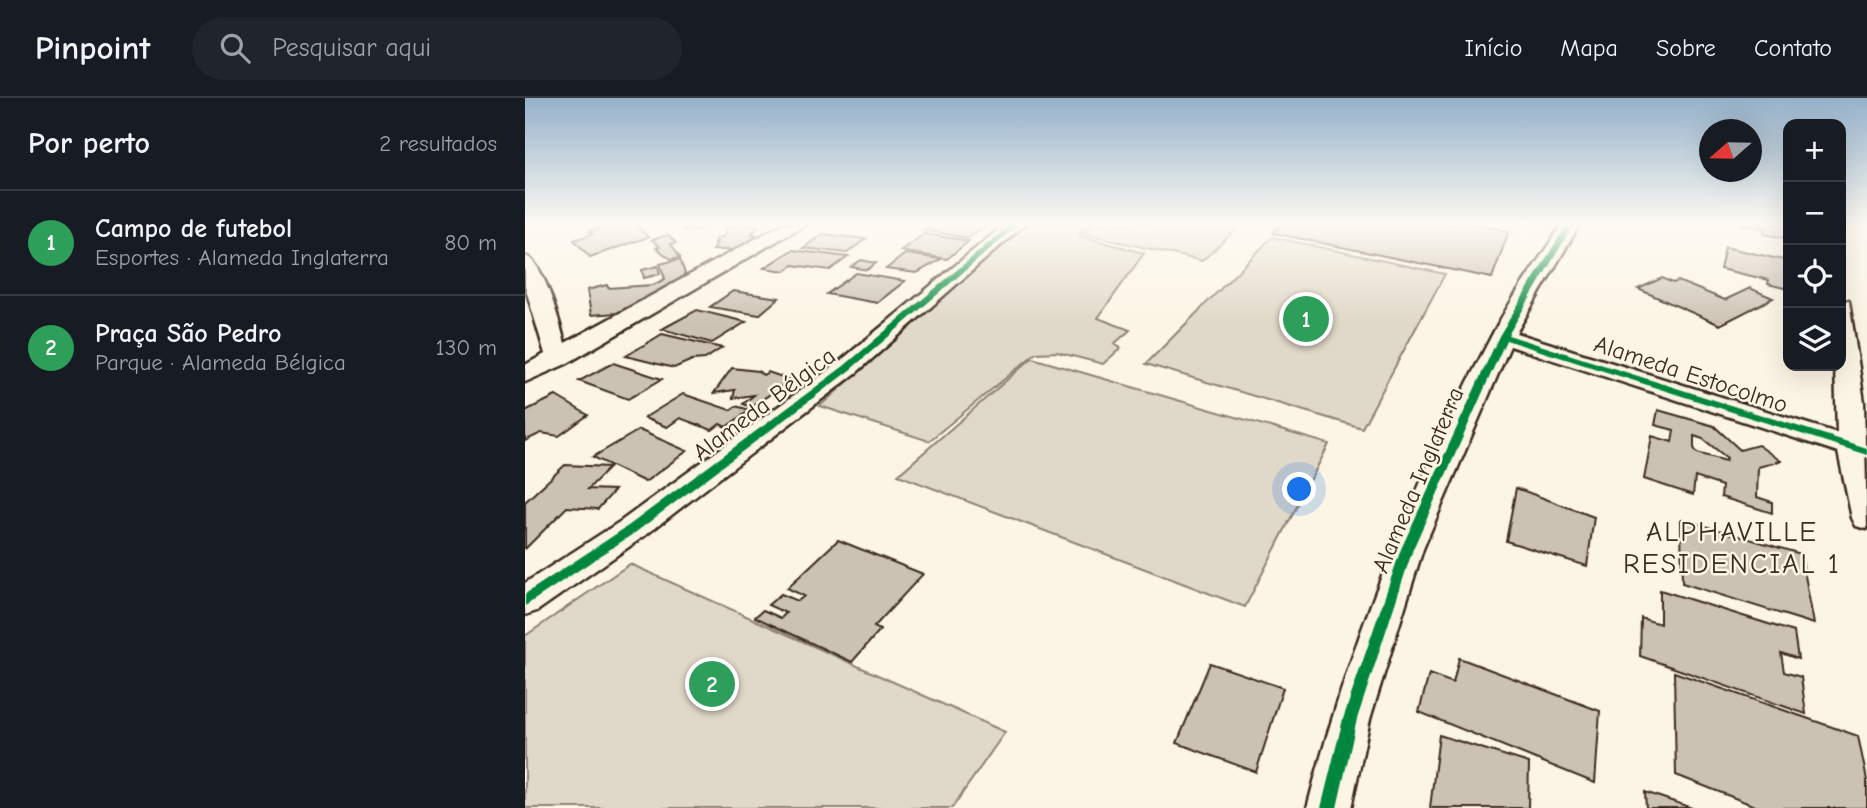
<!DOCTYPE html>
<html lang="pt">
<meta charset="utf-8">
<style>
:root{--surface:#171b24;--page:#20242c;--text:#f1f3f6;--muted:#9ea1a6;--line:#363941;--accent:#ea580c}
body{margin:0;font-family:"Comic Neue",sans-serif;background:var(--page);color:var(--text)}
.controls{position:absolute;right:21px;top:21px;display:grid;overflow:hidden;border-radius:14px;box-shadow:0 7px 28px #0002}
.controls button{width:63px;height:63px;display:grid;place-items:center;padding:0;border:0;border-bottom:2px solid var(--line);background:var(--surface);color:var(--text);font:35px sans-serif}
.compass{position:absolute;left:1174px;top:21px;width:63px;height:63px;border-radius:50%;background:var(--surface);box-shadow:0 7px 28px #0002;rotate:250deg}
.you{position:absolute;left:775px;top:392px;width:24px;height:24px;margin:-18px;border:5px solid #fff;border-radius:50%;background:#1a73e8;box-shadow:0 0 0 10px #1a73e833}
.badge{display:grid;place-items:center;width:46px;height:46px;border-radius:50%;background:var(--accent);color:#fff;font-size:23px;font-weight:700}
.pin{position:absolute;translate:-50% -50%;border:4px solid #fff;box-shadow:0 2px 7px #0006}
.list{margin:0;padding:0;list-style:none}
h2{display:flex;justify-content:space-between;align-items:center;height:91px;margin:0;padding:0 28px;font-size:30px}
h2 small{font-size:23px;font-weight:400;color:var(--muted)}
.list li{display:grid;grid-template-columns:46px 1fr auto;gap:21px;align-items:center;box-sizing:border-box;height:105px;padding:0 28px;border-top:2px solid var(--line)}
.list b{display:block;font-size:26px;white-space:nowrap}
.list p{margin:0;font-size:23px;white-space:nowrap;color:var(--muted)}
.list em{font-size:23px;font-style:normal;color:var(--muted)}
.icon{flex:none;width:38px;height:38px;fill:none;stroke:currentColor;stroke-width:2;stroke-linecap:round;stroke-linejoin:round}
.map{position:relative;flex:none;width:1342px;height:710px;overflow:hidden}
header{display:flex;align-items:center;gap:42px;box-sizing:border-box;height:98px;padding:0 35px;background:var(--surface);border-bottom:2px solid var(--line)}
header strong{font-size:33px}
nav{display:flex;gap:38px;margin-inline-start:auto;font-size:24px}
.search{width:490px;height:63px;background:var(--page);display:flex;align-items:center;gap:18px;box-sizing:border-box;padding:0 24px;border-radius:38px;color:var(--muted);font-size:26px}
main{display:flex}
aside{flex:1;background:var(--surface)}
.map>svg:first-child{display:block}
.green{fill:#e0d8c8;stroke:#8e8173;stroke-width:2}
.building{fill:#ccc2b3;stroke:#3b2a1e;stroke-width:2;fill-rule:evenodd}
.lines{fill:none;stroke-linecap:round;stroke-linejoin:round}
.minor-casing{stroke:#3b2a1e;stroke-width:5}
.minor{fill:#fcf5e5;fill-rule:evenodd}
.cycleway-casing{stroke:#fcf5e5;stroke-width:5}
.cycleway{fill:#00873e;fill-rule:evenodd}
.labels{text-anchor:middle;stroke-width:5;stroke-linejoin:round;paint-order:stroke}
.street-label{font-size:24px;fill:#3b2a1e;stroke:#fcf5e5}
.quarter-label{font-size:28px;letter-spacing:2px;fill:#3b2a1e;stroke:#fcf5e5}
</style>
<header>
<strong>Pinpoint</strong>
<div class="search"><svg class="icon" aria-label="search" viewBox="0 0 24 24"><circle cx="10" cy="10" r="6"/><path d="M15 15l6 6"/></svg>Pesquisar aqui</div>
<nav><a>Início</a><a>Mapa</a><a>Sobre</a><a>Contato</a></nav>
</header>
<main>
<aside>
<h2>Por perto<small>2 resultados</small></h2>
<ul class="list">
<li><span class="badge" style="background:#2e9e5b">1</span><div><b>Campo de futebol</b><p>Esportes · Alameda Inglaterra</p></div><em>80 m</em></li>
<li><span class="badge" style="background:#2e9e5b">2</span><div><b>Praça São Pedro</b><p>Parque · Alameda Bélgica</p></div><em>130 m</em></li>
</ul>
</aside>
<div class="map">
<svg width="1342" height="710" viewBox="0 0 1342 710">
<rect width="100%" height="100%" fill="#fcf5e5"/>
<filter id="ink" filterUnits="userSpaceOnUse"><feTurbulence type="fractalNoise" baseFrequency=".0143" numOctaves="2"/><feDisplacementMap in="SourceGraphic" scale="14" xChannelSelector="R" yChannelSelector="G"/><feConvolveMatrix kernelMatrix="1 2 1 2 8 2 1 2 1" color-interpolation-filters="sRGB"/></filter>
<g filter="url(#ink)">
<!-- green -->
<g class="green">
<polygon points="502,126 565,126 555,134 555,138 619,155 573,220 605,232 589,246 596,250 578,266 532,254 511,255 404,343 295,308"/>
<polygon points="569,126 706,126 715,128 677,163 557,135"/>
<polygon points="747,139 920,176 837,330 621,266"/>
<polygon points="507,260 804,346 720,509 373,377"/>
<polygon points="105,466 480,634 427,710 0,710 0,538"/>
</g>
<!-- building -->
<g class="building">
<polygon points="88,126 118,126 113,129 123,139 65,159 49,142 68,136 64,133"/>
<polygon points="154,126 192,126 162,134"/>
<polygon points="214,126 234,128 226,136 231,136 228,141 210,152 188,152 192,144 189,145 192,139 198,139 201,130"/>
<polygon points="407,126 459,126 461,127 442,140 399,132"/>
<polygon points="757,126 950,126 984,133 967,180 748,135"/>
<polygon points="1216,126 1263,126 1263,141 1239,136 1239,130"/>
<polygon points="298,136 341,141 322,155 278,150"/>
<polygon points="399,136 444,143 422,161 375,153"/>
<polygon points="143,137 151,145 146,146 155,159 146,161 131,150 135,149 127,142"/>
<polygon points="1200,149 1263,163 1263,191 1243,186 1244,182 1195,171"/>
<polygon points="267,152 323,159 305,172 268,167 260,173 239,170"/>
<polygon points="380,156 416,161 392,175 361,171"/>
<polygon points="155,161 160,176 155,181 92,215 66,217 62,192 82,187 83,190 128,187 140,181 135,166"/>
<polygon points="336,162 351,165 342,172 326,169"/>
<polygon points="133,168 135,176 119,180 117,172"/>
<polygon points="331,175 380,183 352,205 302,196"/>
<polygon points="1137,180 1148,185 1153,183 1200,202 1225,190 1248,200 1195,227 1113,191"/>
<polygon points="208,193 254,200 234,217 185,209"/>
<polygon points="172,212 221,224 187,245 137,231"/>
<polygon points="137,236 197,250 180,261 167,262 149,270 101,258"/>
<polygon points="88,265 137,281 103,301 54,283"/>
<polygon points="207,270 233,273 238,277 243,274 266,282 226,309 218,306 229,297 208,300 210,292 189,295"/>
<polygon points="158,296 205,312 211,308 225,312 201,329 195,326 187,332 155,320 142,329 119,320"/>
<polygon points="31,298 63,317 34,338 16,335 0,343 0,313"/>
<path d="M1133,312L1189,328L1215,352L1233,347L1256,363L1233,369L1232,399L1247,404V415L1196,399L1197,388L1170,379L1168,397L1119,381L1127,338L1147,344L1149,332L1130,327ZM1169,338L1178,341L1202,360L1201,363L1172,355L1169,350Z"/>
<polygon points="114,332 162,353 120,384 68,359"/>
<polygon points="40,367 85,369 63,391 90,392 73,411 42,409 0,451 0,404"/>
<polygon points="991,390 1069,419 1062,468 981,443"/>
<polygon points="1156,421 1276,456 1289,526 1157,485"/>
<polygon points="313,442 398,476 349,529 355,532 327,564 230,519 238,512 256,520 261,515 243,507 256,496 273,503 279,498 262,490"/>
<polygon points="1135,492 1269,534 1273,561 1256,555 1259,574 1276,579 1281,616 1115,558 1116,520 1135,526"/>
<polygon points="934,560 1075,613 1070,685 894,614 904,576 928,585"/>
<polygon points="685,565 758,590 731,674 652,645"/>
<polygon points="1149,574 1333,638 1342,682 1342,710 1235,710 1151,677"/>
<polygon points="914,637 1004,665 1003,710 905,710"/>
<polygon points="1120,694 1167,710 1121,710"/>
</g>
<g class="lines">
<!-- minor casing -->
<g class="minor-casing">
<g id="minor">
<path d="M258,126H281L41,266L0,284V267L20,256L0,188V158C19,163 35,226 40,245Z"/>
<polygon points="480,126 500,126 331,275 118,439 12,513 0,517 0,485 96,423 313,265"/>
<path d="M1037,126H1055L991,235L1312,335L1310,268H1316V202L1324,203L1339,304L1342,431L1331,428L1327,420L1313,354L985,248L898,451L845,621L826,710H782C824,547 887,389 966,239C986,200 1013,164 1037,126Z"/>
</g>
</g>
<!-- minor -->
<use href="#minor" class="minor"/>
<!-- cycleway casing -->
<g class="cycleway-casing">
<g id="cycleway">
<polygon points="486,126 494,126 325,272 111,434 0,508 0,496 103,428 319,268"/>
<polygon points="1042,126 1049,126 983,237 1342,350 1342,357 981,242 888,451 832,621 812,710 796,710 818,621 876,451 974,238"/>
</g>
</g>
<!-- cycleway -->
<use href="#cycleway" class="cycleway"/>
</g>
</g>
<!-- sky -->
<linearGradient id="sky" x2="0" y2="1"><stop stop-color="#94b1ca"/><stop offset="0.56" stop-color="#fefaf3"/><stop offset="1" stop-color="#fefaf3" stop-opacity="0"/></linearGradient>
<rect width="1342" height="226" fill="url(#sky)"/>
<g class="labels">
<!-- street labels -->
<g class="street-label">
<text transform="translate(1166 276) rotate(18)" y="8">Alameda Estocolmo</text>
<text transform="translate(239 306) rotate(-37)" y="8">Alameda Bélgica</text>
<text transform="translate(893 382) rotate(-67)" y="8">Alameda Inglaterra</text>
</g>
<!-- quarter labels -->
<g class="quarter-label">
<text x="1207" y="443">ALPHAVILLE<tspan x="1207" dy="32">RESIDENCIAL 1</tspan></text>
</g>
</g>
</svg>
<div class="controls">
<button>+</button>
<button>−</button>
<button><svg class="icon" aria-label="locate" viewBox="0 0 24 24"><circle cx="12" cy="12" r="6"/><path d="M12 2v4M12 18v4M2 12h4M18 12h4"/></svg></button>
<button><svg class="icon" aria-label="layers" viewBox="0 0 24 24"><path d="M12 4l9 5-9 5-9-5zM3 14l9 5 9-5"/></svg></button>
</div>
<svg class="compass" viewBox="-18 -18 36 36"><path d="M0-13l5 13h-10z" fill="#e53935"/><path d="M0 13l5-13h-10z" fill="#9ea1a6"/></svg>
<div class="you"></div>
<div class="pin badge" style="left:781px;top:221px;background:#2e9e5b">1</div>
<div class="pin badge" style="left:187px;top:586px;background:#2e9e5b">2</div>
</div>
</main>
